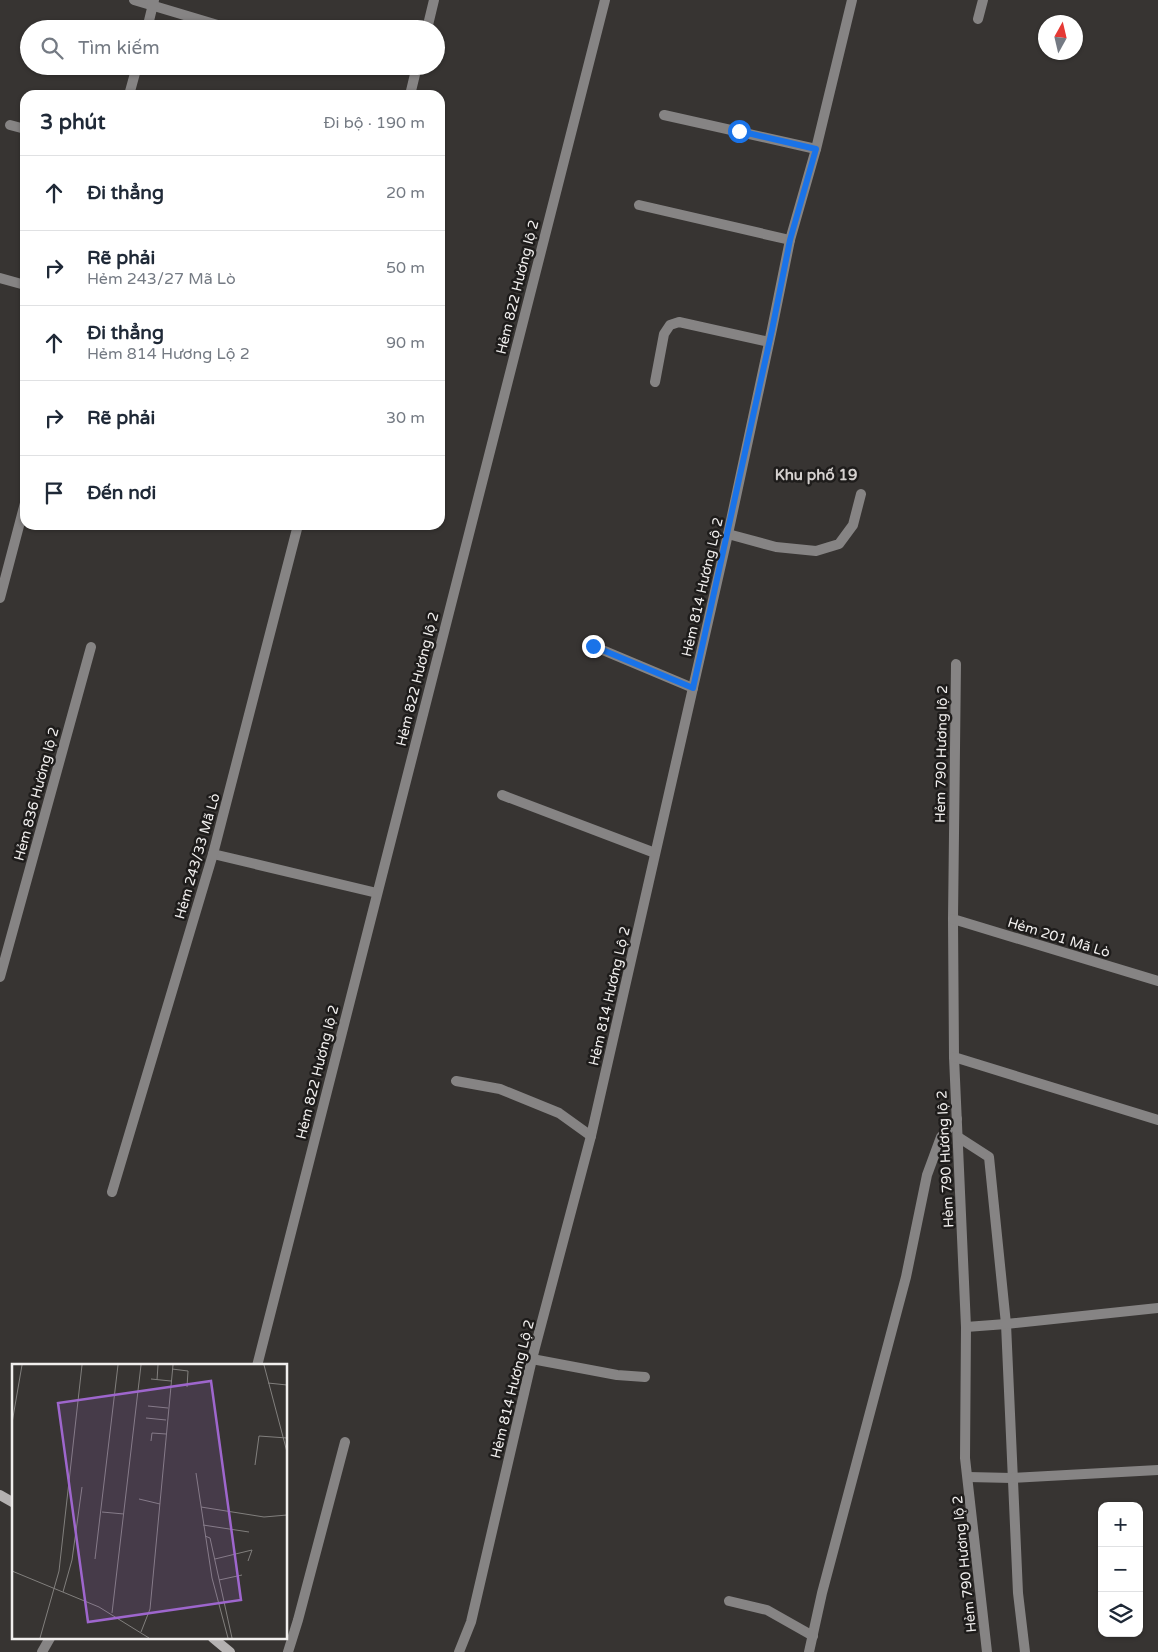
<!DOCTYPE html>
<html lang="vi">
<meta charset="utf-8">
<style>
:root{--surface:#fff;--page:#f2f2f3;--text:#1f2937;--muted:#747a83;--line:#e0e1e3}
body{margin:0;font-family:"Varela Round",sans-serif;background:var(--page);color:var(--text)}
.controls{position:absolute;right:15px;bottom:15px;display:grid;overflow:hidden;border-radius:10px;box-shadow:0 1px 4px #0004}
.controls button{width:45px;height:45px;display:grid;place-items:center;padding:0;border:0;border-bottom:1px solid var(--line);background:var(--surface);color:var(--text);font:25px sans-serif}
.compass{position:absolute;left:1038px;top:15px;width:45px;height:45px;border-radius:50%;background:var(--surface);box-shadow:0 1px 4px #0004;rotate:8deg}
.stop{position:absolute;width:15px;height:15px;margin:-11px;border:4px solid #1a73e8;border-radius:50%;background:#fff}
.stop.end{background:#1a73e8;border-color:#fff;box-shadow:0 1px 5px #0008}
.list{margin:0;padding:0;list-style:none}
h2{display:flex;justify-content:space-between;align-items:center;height:65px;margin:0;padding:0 20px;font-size:21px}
h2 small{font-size:16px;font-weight:400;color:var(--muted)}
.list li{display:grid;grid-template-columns:32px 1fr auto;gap:15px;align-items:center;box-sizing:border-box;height:75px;padding:0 20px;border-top:1px solid var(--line)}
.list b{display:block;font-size:19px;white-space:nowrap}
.list p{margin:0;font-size:16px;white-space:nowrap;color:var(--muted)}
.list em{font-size:16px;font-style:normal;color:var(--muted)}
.icon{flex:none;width:28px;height:28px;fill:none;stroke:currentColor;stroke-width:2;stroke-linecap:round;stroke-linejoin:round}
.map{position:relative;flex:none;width:1158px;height:1652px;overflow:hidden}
.search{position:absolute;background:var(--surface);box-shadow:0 1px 4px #0004;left:20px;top:20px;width:425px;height:55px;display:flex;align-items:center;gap:12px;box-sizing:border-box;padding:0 18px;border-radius:28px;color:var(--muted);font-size:19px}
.panel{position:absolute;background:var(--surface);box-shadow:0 1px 4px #0004;left:20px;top:90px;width:425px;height:440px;border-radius:15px}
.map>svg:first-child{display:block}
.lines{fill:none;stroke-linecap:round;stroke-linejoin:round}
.service{stroke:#868484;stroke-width:10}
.minor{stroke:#868484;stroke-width:10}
.secondary{stroke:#b4b1b1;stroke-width:10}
.route{stroke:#1a73e8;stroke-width:6}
.labels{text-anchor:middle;stroke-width:5;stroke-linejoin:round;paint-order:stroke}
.street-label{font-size:14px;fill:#f1efee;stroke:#1e1c1b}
.neighbourhood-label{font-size:15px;font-weight:bold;fill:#d5d1cf;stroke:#1e1c1b}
.inset-road{fill:none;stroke:#817f7d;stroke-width:1}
.view{fill:#9e66cd;fill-opacity:0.15;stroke:#9e66cd;stroke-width:2.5}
.inset-edge{fill:none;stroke:#f1efee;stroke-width:2.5}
</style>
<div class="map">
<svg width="1158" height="1652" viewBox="0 0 1158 1652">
<rect width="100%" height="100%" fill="#373432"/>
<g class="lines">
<!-- service -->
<g class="service">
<polyline points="134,0 231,29"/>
<polyline points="10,125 25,129"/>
<polyline points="0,278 25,285"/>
<polyline points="728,534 776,547 816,551 839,544 853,525 861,494"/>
<polyline points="456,1081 500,1089 559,1113 591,1136"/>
<polyline points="966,1327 1006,1324"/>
<polyline points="532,1359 617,1375 645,1377"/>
<polyline points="968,1477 1012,1478"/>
<polyline points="729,1601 767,1610 813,1636"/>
<polyline points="42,1652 50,1638"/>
<polyline points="288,1652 298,1620 345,1442"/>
<polyline points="809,1652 822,1593 906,1277 927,1175 941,1137 957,1119"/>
</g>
<!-- minor -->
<g class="minor">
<polyline points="978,19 983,0"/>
<polyline points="147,29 154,0"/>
<polyline points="427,29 434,0"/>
<polyline points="129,95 137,66"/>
<polyline points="410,95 417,66"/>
<polyline points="664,115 816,149"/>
<polyline points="639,205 790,240"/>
<polyline points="655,382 664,334 670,325 679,322 769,342"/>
<polyline points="0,598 25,503"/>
<polyline points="593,646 693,688"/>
<polyline points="956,664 953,919 954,1057 966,1327 965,1458 987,1652"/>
<polyline points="502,795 655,853"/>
<polyline points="213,854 377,893"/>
<polyline points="953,919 1158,981"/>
<polyline points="0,977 91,647"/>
<polyline points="954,1057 1158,1120"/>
<polyline points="958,1137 989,1157 1006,1324 1018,1593 1025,1652"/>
<polyline points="112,1192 213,854 298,525"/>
<polyline points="1006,1324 1158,1308"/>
<polyline points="257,1366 605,0"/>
<polyline points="1012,1478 1158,1470"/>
<polyline points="459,1652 471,1622 532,1359 591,1136 728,534 772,329 790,240 816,149 852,0"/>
</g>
<!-- secondary -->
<g class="secondary">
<polyline points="0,1495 14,1503"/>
<polyline points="213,1638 230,1652"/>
</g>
</g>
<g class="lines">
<!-- route -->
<polyline class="route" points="593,646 693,688 772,330 790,240 816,149 739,131"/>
</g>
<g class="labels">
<!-- street labels -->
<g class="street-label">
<text transform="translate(517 287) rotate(-76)" y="5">Hẻm 822 Hương lộ 2</text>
<text transform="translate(702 587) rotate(-77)" y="5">Hẻm 814 Hương Lộ 2</text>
<text transform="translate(417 679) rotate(-76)" y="5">Hẻm 822 Hương lộ 2</text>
<text transform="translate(941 754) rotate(-89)" y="5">Hẻm 790 Hương lộ 2</text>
<text transform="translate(36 794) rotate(-75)" y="5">Hẻm 836 Hương lộ 2</text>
<text transform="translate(197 856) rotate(-74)" y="5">Hẻm 243/33 Mã Lò</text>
<text transform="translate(1059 937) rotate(17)" y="5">Hẻm 201 Mã Lò</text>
<text transform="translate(609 996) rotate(-77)" y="5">Hẻm 814 Hương Lộ 2</text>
<text transform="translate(317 1072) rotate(-76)" y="5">Hẻm 822 Hương lộ 2</text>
<text transform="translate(945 1159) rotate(-93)" y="5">Hẻm 790 Hương lộ 2</text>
<text transform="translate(512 1389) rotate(-76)" y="5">Hẻm 814 Hương Lộ 2</text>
<text transform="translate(964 1564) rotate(-96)" y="5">Hẻm 790 Hương lộ 2</text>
</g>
<!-- neighbourhood labels -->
<g class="neighbourhood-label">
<text x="816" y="480">Khu phố 19</text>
</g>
</g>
<!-- overview -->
<g transform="translate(12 1364)">
<rect width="275" height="275" fill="#373432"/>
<path class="inset-road" d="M252,1L275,88M160,5L176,7L175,23M139,15L159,17M145,16L146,1M256,19L275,21M136,42L156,44M134,54L154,56M0,59L10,1M139,77L140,69L154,70M243,101L247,72L275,74M184,109L200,214L216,274M127,135L148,140M189,143L252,153L275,151M90,148L112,150M191,161L237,168M193,172L198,174L220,274M83,195L106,1M203,195L240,186L236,197M0,207L87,243L137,274M207,216L230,211M51,228L60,196L70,123M100,249L129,1M129,268L138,245L161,1M28,274L47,207L70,1"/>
<path class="view" d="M199,17L229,236L76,258L46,39Z"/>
<rect width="275" height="275" class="inset-edge"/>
</g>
</svg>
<div class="controls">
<button>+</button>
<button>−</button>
<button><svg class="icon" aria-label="layers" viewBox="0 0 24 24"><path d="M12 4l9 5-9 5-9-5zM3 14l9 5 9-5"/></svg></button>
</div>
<svg class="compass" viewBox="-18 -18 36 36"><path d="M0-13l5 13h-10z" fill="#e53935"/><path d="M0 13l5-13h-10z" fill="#747a83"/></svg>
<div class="stop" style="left:739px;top:131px"></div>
<div class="stop end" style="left:593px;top:646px"></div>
<div class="search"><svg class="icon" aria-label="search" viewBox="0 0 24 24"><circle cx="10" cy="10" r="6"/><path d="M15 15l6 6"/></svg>Tìm kiếm</div>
<section class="panel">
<h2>3 phút<small>Đi bộ · 190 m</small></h2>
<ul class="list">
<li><svg class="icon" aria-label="ahead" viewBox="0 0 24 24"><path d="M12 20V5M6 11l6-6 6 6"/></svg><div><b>Đi thẳng</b></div><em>20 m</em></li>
<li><svg class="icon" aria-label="right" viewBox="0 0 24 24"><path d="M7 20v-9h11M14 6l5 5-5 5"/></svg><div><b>Rẽ phải</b><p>Hẻm 243/27 Mã Lò</p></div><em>50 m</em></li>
<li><svg class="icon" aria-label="ahead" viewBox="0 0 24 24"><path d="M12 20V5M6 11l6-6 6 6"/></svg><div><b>Đi thẳng</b><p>Hẻm 814 Hương Lộ 2</p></div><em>90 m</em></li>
<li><svg class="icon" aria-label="right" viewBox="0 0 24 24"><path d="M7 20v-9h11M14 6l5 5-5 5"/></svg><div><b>Rẽ phải</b></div><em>30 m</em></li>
<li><svg class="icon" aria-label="arrive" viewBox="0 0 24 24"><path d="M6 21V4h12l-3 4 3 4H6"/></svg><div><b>Đến nơi</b></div></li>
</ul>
</section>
</div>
